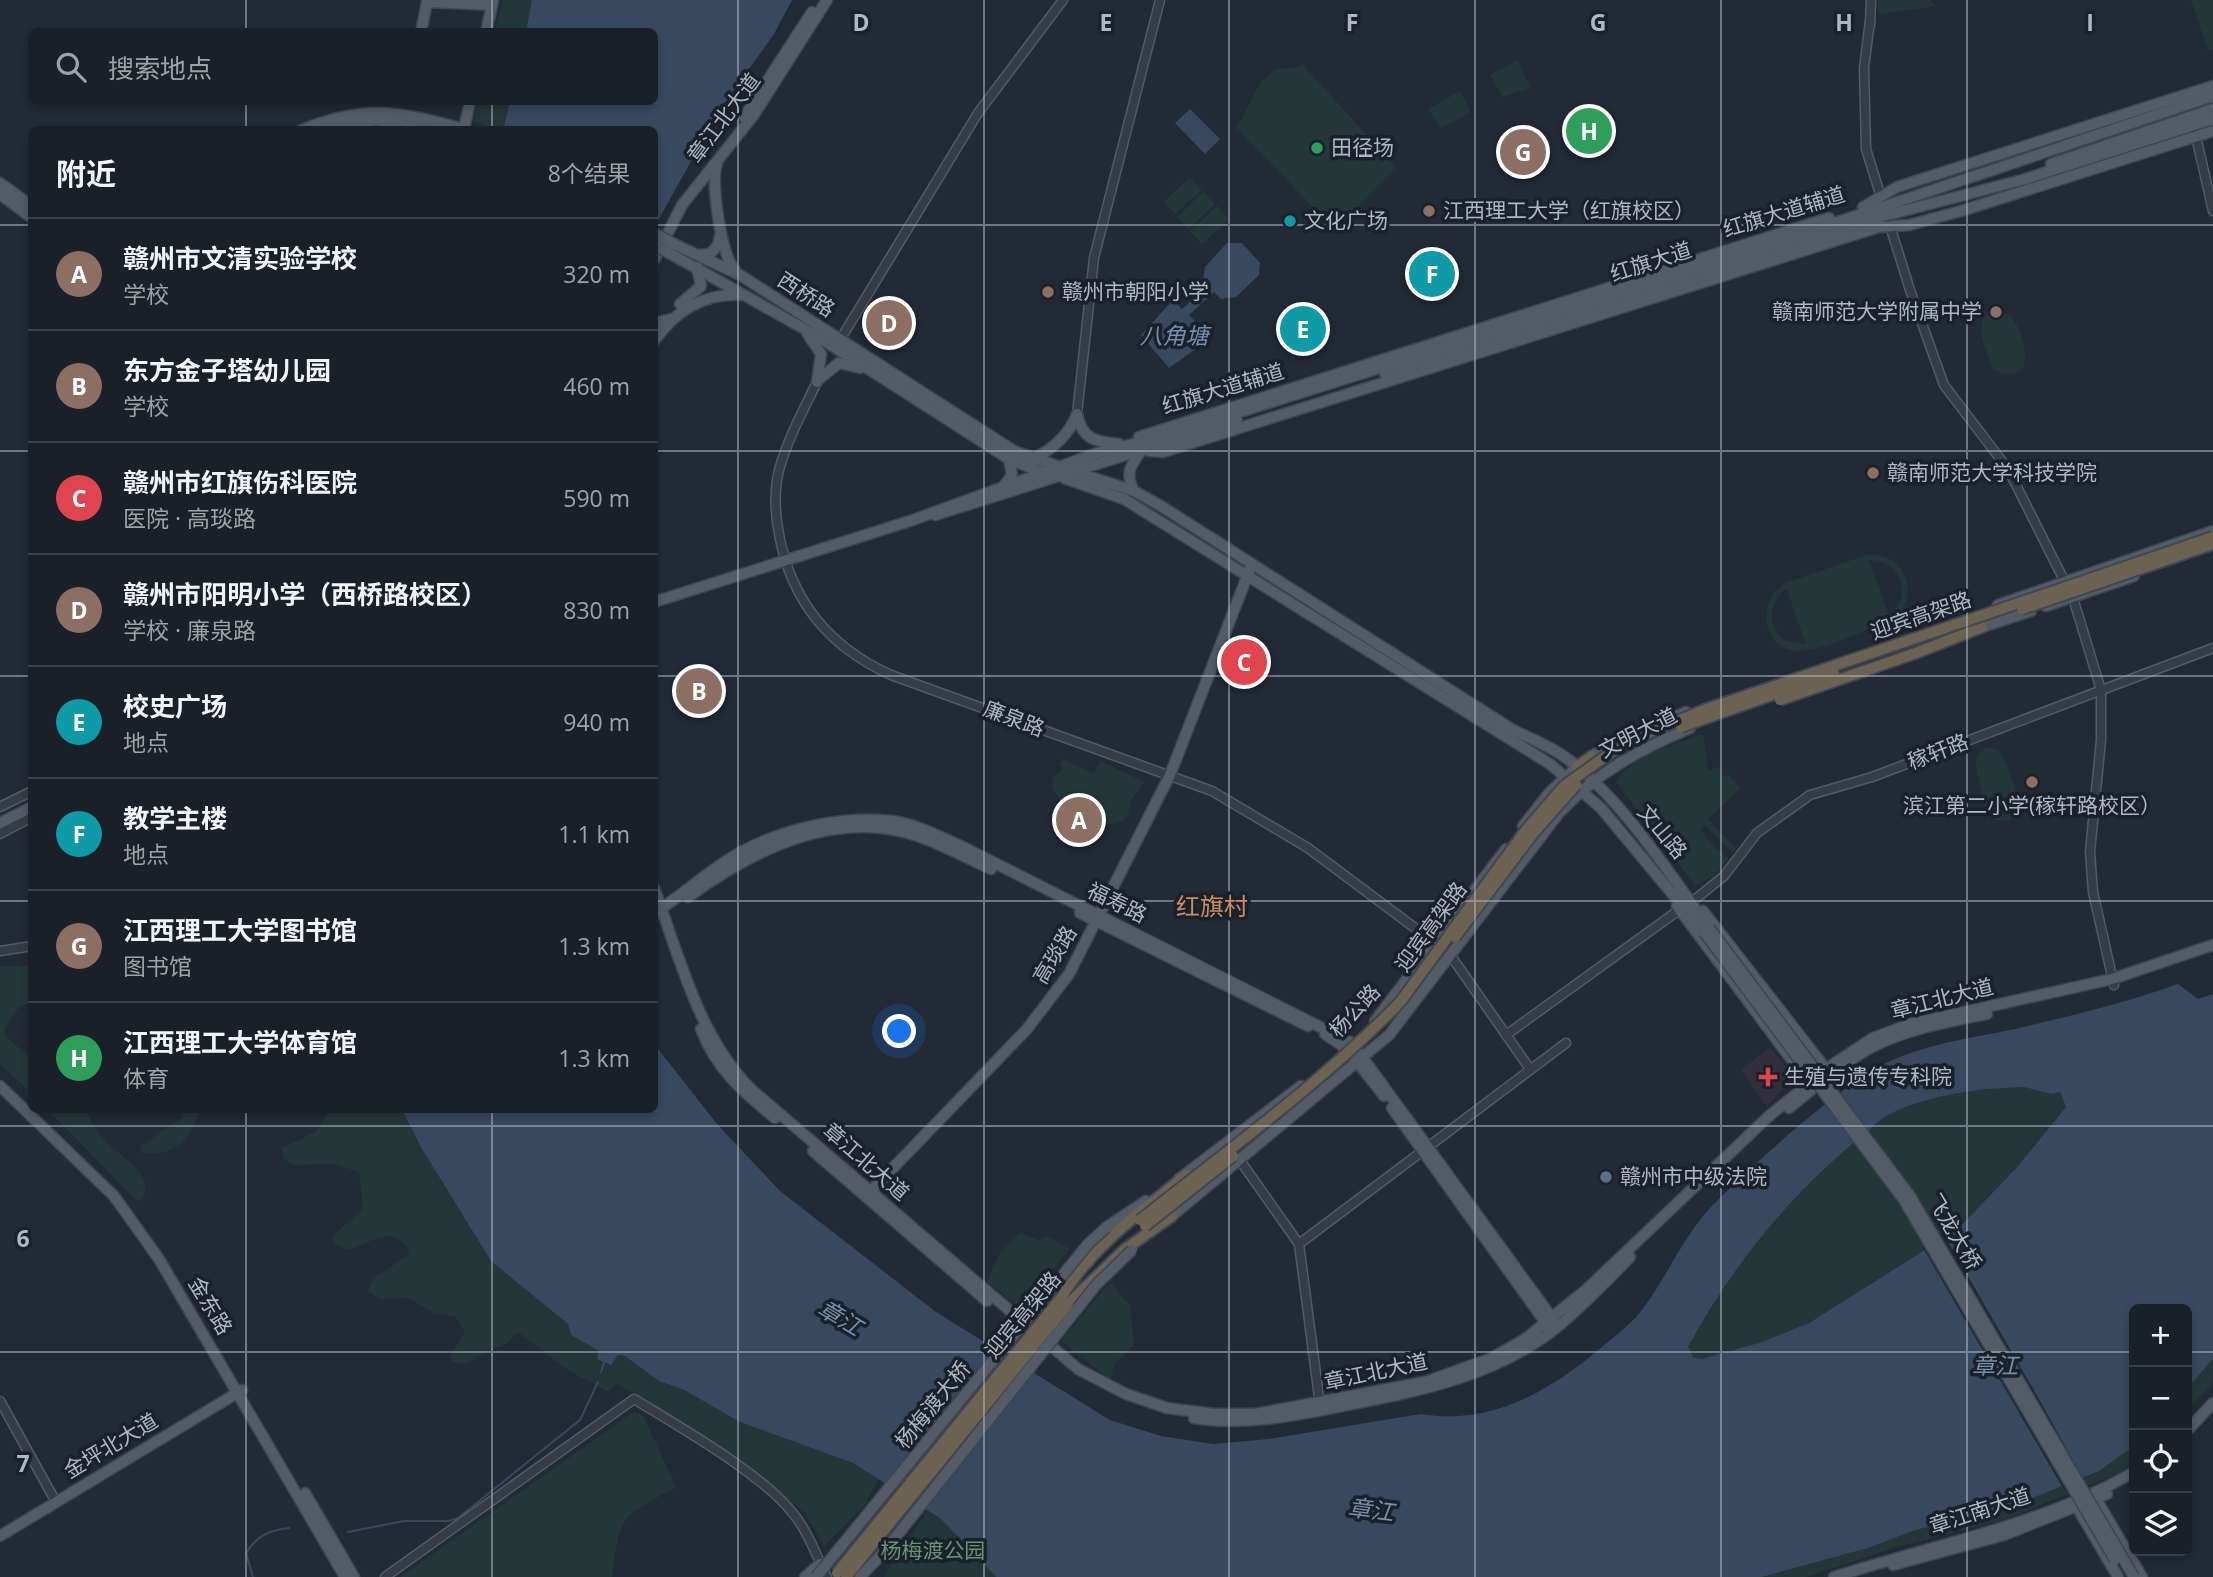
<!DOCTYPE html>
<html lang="zh">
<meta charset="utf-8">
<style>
:root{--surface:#1a2028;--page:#272d34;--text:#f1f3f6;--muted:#9fa3a8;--line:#383e45;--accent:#88b1ef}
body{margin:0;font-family:"Open Sans","Noto Sans SC",sans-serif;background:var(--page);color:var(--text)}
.controls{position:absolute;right:21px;bottom:21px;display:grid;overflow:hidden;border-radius:10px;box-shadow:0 4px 10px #0003}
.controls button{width:63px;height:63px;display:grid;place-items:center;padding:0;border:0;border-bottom:2px solid var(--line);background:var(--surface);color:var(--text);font:35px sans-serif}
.you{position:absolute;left:900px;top:1032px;width:24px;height:24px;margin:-18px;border:5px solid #fff;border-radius:50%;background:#1a73e8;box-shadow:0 0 0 10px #1a73e833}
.badge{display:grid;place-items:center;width:46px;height:46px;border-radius:50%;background:var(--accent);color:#fff;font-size:23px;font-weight:700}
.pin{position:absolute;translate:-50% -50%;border:4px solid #fff;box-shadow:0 2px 7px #0006}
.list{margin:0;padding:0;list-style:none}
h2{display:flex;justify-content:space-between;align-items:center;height:91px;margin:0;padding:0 28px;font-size:30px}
h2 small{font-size:23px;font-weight:400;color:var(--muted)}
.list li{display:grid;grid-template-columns:46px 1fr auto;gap:21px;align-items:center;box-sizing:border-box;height:112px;padding:0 28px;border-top:2px solid var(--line)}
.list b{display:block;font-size:26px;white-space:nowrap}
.list p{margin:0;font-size:23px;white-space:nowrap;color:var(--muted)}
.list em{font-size:23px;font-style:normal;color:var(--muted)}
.icon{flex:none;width:38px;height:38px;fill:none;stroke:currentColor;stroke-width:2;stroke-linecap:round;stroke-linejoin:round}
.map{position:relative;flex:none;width:2213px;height:1577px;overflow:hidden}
.search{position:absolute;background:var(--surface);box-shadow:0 4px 10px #0003;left:28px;top:28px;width:630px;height:77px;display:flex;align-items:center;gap:18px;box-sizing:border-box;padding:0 24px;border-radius:10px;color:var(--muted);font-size:26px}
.panel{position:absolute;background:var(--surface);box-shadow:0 4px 10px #0003;left:28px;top:126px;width:630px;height:987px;border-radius:10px}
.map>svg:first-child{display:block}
.medical{fill:#312f3b}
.green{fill:#243738;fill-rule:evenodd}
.water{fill:#38485e;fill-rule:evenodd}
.pier{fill:#222a36}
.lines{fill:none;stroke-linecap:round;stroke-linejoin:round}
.stream{stroke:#38485e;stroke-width:2}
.minor-casing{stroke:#525a64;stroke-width:11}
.major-casing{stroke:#3e4550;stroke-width:13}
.highway-casing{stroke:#3f4751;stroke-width:14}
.minor{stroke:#353c46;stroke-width:8}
.major{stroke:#535b66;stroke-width:10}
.highway{stroke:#6c6252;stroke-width:10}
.major-bridge-casing{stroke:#3e4550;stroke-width:13;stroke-linecap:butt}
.highway-bridge-casing{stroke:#3f4751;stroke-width:14;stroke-linecap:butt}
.major-bridge{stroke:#535b66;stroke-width:10}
.highway-bridge{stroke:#6c6252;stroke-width:10}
.grid{fill:none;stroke:#afb7c3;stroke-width:2;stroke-opacity:0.55}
.leisure-dot{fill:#2e9e5b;stroke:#1a212b;stroke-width:2.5}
.education-dot{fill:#8d6e63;stroke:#1a212b;stroke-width:2.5}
.culture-dot{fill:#0f9aa8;stroke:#1a212b;stroke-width:2.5}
.health-dot{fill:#e0444e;stroke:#1a212b;stroke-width:2.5}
.service-dot{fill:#5c6f8a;stroke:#1a212b;stroke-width:2.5}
.labels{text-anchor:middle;stroke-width:7;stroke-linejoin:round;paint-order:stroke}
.street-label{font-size:21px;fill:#afb7c3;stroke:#1a212b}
.poi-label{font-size:21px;fill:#afb7c3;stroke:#1a212b;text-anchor:start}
.park-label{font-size:21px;fill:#699272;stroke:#1a212b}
.water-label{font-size:23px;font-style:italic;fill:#798eaa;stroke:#1a212b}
.quarter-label{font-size:24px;fill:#cb8e63;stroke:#1a212b}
.grid-label{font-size:23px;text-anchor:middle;font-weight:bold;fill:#afb7c3;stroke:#1a212b;stroke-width:7;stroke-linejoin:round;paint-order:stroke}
</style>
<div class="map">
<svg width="2213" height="1577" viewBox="0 0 2213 1577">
<rect width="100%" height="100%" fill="#222a36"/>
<!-- medical -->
<polygon class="medical" points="1770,1047 1790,1072 1791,1081 1767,1107 1741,1070"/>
<!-- green -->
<g class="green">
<polygon points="503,0 532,0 526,31 495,31"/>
<polygon points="1878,0 1930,0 1937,6 1878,14"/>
<polygon points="2191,0 2213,0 2213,49 2208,51"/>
<polygon points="1518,60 1530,88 1502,97 1490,75"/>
<path d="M1302,64L1397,168L1335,230L1236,127C1250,109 1253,86 1272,72C1281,65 1293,72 1302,64Z"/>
<polygon points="1460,91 1471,112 1441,128 1428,109"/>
<polygon points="478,102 510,102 503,129 493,129 474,121"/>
<polygon points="1190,177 1202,190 1175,214 1164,202"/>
<polygon points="1203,192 1215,204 1189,229 1177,217"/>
<polygon points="1217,206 1229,219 1202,244 1190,231"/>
<path d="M1992,310C2014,306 2025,339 2025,358C2026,377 2002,377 1992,368C1987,349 1971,323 1992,310Z"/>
<path d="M1867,555C1906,551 1924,600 1890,621C1865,630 1828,649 1802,651C1763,654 1754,602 1785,583ZM1869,560C1901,559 1914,596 1889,616ZM1786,589L1787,590L1806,645L1784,640C1767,625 1768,603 1786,589Z"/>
<path d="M1703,734L1708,770L1719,767L1722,776L1729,775L1740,788L1708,819L1736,849L1733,853L1705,826L1700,829L1713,846L1729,859L1713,877L1695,885L1617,783C1623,759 1681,742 1703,734Z"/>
<path d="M1987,748L1997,749C2006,756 2018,796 2017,808C2017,815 2013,818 2008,821L1995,820C1987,813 1974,771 1976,760C1977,753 1982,751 1987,748Z"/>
<path d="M1063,759L1094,774L1101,761L1144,782L1131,800L1128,816C1123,820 1119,824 1113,824C1096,826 1055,802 1052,786L1054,777L1063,768L1059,765Z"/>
<polygon points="0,966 31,966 31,1003 19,1007 4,1029 7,1038 31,1058 31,1093 0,1064"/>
<path d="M2024,1087L2052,1094L2060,1092L2066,1107L2018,1166L1958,1229L1809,1323L1762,1342L1702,1359L1693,1357L1688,1347C1730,1269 1791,1193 1860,1138C1870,1129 1882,1117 1894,1112C1937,1093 1978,1089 2024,1087Z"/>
<path d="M48,1110H85C90,1117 93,1127 99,1134C110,1151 166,1178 138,1202Z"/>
<path d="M183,1110H200C192,1137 173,1160 141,1152V1146L182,1118Z"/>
<path d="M329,1110H402L422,1149L491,1261L568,1324L571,1335L599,1351L625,1356L659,1381L684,1390L740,1422L853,1463L879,1479L863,1507L824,1546L805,1513L743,1462L617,1383L609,1392L569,1371L518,1332L508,1342L465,1364L453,1362L450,1355L465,1332L456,1317L433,1312L408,1298L380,1299L368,1291L373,1279L408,1255L409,1251C393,1222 371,1244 346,1250L333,1242V1235L363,1210L359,1172L335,1164L292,1165L283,1158L282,1148L317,1131Z"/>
<polygon points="1021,1232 1039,1241 1048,1236 1070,1249 1020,1309 987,1281 1000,1253"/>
<polygon points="1110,1282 1130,1306 1134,1345 1114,1364 1111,1380 1061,1341"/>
<polygon points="2213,1359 2213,1382 2187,1411 2187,1389"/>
<path d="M634,1412L643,1415L676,1487C621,1518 620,1512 612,1577H400Z"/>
<polygon points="2134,1446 2134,1463 2121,1472 2004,1520 1900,1546 1806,1577 1763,1577 1868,1548 1915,1530 2003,1510 2099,1471"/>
<polygon points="927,1511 941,1519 996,1577 884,1577"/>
</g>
<!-- water -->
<g class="water">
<polygon points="532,0 792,0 774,34 719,111 655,226 654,130 503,130 510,102 654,102 654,32 526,31"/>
<polygon points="1190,109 1220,139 1205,154 1175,123"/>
<polygon points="1227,243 1242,243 1260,263 1259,275 1236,297 1221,299 1214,292 1189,315 1211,338 1169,368 1141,335 1173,300 1182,309 1208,286 1203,280 1205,267"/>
<path d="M2178,984L2198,999L2213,994V1359L2187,1389V1309H2134V1446L2099,1471L2003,1510L1915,1530L1868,1548L1762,1577H996L941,1519L853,1463L740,1422L684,1390L659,1381L625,1356L618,1355L611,1365L597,1359L599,1351L571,1335L568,1324L491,1261L422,1149L402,1110H654L655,1045L717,1124L780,1191L936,1312L1110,1420L1161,1436L1213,1444L1269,1439L1421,1414C1491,1426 1550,1391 1602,1347C1616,1335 1634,1322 1644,1307C1668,1275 1684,1235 1712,1206C1753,1164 1816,1108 1865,1075C1911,1045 1963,1040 2015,1029C2071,1016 2125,1003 2178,984ZM2024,1087L2052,1094L2060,1092L2066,1107L2018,1166L1958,1229L1809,1323L1762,1342L1702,1359L1693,1357L1688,1347C1730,1269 1791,1193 1860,1138C1870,1129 1882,1117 1894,1112C1937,1093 1978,1089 2024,1087Z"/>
</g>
<!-- pier -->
<polygon class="pier" points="1943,1233 2043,1406 2084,1481 2064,1490 1922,1246"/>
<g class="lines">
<!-- stream -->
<g class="stream">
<polyline points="601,1372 604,1363"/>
<polyline points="348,1532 404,1521 449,1521 458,1518 580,1420 598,1382"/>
<path d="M253,1577L246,1553C256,1536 270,1530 289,1528"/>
</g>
<!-- minor casing -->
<g class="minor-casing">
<g id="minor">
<polyline points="1870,21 1864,68 1866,149 1910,290 1944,385 2008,469 2073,598 2101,690 2101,740 2090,852 2093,892 2114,985"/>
<polyline points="1870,25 1871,0"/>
<polyline points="2195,132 2213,211"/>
<polyline points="840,340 978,113 1063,0"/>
<path d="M817,382C803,411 788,438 779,470C774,491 775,514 779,534C791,601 829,647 891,675L1212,791L1308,848L1435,943"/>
<polyline points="1077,414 1094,258 1160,0"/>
<polyline points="0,807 32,791"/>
<polyline points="0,834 32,817"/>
<polyline points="1693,901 1724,876 1757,833 1810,795 1872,777 2213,648"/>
<polyline points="0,951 32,946"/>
<polyline points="1451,956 1530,1069"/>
<polyline points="1506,1035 1679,910"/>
<polyline points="1239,1159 1299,1244 1320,1405"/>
<polyline points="1299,1244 1566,1043"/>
<polyline points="0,1401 56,1502"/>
<path d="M385,1577L634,1399C678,1426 759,1472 791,1511C807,1529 816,1555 827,1577"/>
</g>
</g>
<!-- major casing -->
<g class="major-casing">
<g id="major">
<polyline points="421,32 427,2 492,5"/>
<polyline points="486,32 493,1"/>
<polyline points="744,117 812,12"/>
<polyline points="464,129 470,102"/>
<path d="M302,130C364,104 404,111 466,130"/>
<polyline points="324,130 376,120 429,130"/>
<path d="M717,164C710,182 722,258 735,270"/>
<polyline points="2051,164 2213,109"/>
<polyline points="0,183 32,206"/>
<polyline points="0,194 32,218"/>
<polyline points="1863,207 1897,187 2213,86"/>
<polyline points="674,244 740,275 1014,451 1060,467"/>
<polyline points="669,253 817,336 1009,459 1042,472"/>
<polyline points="698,255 710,254 718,245 720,236"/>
<polyline points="654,260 682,205 753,116 827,0"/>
<polyline points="680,304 701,286 697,267"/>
<polyline points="654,323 671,319"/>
<polyline points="807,333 821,354 817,382"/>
<path d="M654,341C676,310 704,293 742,295"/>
<polyline points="1385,374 1876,218 2022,180 2213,119"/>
<polyline points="819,379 839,363 860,368"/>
<path d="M1077,414C1082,439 1095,442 1119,444"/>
<polyline points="1139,437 1829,218"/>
<polyline points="1149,451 1163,452 1879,227 1909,225 1961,211 2213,131"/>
<path d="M1033,459C1053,449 1069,435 1077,414"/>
<path d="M1078,473L1134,491L1161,506L1513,730C1529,738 1547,745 1562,755C1618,793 1669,873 1709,928"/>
<polyline points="1064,478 1124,499 1550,764 1601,808 1704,932"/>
<polyline points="1003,487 1012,475 1009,459"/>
<path d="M1134,491C1125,474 1130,466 1141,451"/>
<polyline points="935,515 1237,420"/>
<polyline points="654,602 910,521 1097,453 1157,438 1745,253 2213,96"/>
<polyline points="1998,605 2213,531"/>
<polyline points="2046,606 2134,576"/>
<polyline points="1976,629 2031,611"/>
<polyline points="1592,756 1621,739 1686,712"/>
<polyline points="0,823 32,807"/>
<polyline points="1523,826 1550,792 1577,767"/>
<path d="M654,888C680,957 698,1037 752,1090L1078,1369L1126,1394L1167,1408L1214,1414H1255L1425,1382L1492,1358L1525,1339L1587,1289L1769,1116L1835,1063L1873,1038L1910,1024L2112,979L2213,945"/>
<path d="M688,897C753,850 835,808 918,836C943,845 967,858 991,869"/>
<polyline points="1677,906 1812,1087"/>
<path d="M657,911C686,893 711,868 741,852C785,828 841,816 892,821C917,824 940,837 963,847L1352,1043L1555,1322"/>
<polyline points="1703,911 1829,1073"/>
<polyline points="1080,913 1308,1026"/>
<polyline points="1375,1021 1506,849"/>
<path d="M701,1029C716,1069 743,1092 775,1118"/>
<polyline points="1325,1034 1347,1049 1384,1096"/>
<polyline points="0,1086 114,1196 159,1259 345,1577"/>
<polyline points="1392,1108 1548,1326"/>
<path d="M1789,1108C1815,1087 1842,1063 1872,1047C1907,1029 1948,1022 1987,1014"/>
<polyline points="813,1151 987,1301"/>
<polyline points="1179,1179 1301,1086"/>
<polyline points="867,1195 1027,1029 1069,974 1170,775 1250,569"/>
<path d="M1167,1220L1389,1035L1559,813C1597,772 1639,750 1690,728"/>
<polyline points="1107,1227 1146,1201"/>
<polyline points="1067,1278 1112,1231"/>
<path d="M1194,1418C1243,1426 1294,1416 1343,1406C1419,1391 1499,1376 1561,1324C1585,1303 1608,1280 1630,1257"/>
<polyline points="2187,1431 2213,1403"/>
<polyline points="305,1493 354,1577"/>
<polyline points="2096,1499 2142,1577"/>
<polyline points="2077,1507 2118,1577"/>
<polyline points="0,1536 242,1390"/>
<polyline points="1893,1565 2004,1535 2107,1494"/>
<polyline points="805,1577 820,1564"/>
<path d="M1834,1577C1933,1545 2043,1525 2134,1472"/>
</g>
</g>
<!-- highway casing -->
<g class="highway-casing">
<g id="highway">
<polyline points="1916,653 1982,627"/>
<polyline points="1577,767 1592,756"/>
<path d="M1061,1298C1091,1247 1141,1212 1186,1175"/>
<polyline points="1068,1304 1124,1250 1172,1216"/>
</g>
</g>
<!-- minor -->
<use href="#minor" class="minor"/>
<!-- major -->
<use href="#major" class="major"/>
<!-- highway -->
<use href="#highway" class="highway"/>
<!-- major-bridge casing -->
<g class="major-bridge-casing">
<g id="major-bridge">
<polyline points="654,233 674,244"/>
<polyline points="654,245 669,253"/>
<polyline points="1709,928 1910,1196 2134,1577"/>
<polyline points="1704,932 1904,1200 2115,1560"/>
<polyline points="816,1577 1089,1243 1107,1227"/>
<polyline points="860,1577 883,1553 1096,1285 1132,1250"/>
</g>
</g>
<!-- highway-bridge casing -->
<g class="highway-bridge-casing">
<g id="highway-bridge">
<polyline points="2022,609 2213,544"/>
<polyline points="1780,700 1916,653"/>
<polyline points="1681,727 1834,673"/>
<polyline points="1455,937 1532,835 1576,785"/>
<path d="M1140,1220C1229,1149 1322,1083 1401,1001L1526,830L1564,786L1624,743L1704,710L2213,537"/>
<polyline points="1145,1226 1233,1156"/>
<polyline points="837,1573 1061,1298"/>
<polyline points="846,1577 1068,1304"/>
</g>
</g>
<!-- major-bridge -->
<use href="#major-bridge" class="major-bridge"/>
<!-- highway-bridge -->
<use href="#highway-bridge" class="highway-bridge"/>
</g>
<!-- grid -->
<path class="grid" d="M246,0V32M492,0V32M738,0V1577M984,0V1577M1229,0V1577M1475,0V1577M1721,0V1577M1967,0V1577M246,102V130M492,102V130M0,225H32M654,225H2213M0,451H32M654,451H2213M0,676H32M654,676H2213M0,901H32M654,901H2213M246,1110V1577M492,1110V1577M0,1126H2213M0,1352H2134M2187,1352H2213"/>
<!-- markers -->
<circle class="leisure-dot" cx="1317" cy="148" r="7"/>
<g class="education-dot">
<circle cx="1429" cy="211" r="7"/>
<circle cx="1048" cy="292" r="7"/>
<circle cx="1996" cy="312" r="7"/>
<circle cx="1873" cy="473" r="7"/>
<circle cx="2032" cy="782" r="7"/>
</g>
<circle class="culture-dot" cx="1290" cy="221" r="7"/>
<path class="health-dot" d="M1764.5 1066.5h7v7h7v7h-7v7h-7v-7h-7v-7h7z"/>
<circle class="service-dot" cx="1606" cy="1177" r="7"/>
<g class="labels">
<!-- street labels -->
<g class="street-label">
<text transform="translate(724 118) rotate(-53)" y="7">章江北大道</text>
<text transform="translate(1784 212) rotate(-17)" y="7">红旗大道辅道</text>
<text transform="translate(1651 262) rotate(-18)" y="7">红旗大道</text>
<text transform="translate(806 295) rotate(33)" y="7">西桥路</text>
<text transform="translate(1223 389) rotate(-17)" y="7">红旗大道辅道</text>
<text transform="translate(1921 616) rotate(-19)" y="7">迎宾高架路</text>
<text transform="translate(1014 719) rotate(21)" y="7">廉泉路</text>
<text transform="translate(1638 733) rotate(-27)" y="7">文明大道</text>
<text transform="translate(1938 752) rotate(-21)" y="7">稼轩路</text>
<text transform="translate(1662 832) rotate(50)" y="7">文山路</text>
<text transform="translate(1117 903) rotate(26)" y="7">福寿路</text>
<text transform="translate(1431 927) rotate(-54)" y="7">迎宾高架路</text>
<text transform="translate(1055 955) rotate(-59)" y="7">高琰路</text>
<text transform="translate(1942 999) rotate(-14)" y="7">章江北大道</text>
<text transform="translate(1355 1011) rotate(-47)" y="7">杨公路</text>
<text transform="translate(866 1162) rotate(41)" y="7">章江北大道</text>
<text transform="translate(1954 1232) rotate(59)" y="7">飞龙大桥</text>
<text transform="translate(210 1306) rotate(59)" y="7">金东路</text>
<text transform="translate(1023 1315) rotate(-50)" y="7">迎宾高架路</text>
<text transform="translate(1376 1372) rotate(-12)" y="7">章江北大道</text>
<text transform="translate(933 1405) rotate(-51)" y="7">杨梅渡大桥</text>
<text transform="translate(111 1446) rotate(-31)" y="7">金坪北大道</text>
<text transform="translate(1980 1511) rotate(-18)" y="7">章江南大道</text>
</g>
<!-- poi labels -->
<g class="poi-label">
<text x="1331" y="155">田径场</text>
<text x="1443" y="218">江西理工大学（红旗校区）</text>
<text x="1304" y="228">文化广场</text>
<text x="1062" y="299">赣州市朝阳小学</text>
<text x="1982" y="319" text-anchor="end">赣南师范大学附属中学</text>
<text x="1887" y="480">赣南师范大学科技学院</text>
<text x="2032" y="813" text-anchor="middle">滨江第二小学(稼轩路校区）</text>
<text x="1784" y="1084">生殖与遗传专科院</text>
<text x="1620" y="1184">赣州市中级法院</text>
</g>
<!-- park labels -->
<g class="park-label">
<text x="933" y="1558">杨梅渡公园</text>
</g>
<!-- water labels -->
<g class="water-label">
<text x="1174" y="344">八角塘</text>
<text transform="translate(840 1318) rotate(31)" y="8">章江</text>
<text x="1995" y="1374">章江</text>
<text transform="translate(1371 1510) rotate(7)" y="8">章江</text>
</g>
<!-- quarter labels -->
<g class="quarter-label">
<text x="1212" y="915">红旗村</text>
</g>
</g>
<g class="grid-label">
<text x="861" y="31">D</text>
<text x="1106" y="31">E</text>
<text x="1352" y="31">F</text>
<text x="1598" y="31">G</text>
<text x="1844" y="31">H</text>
<text x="2090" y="31">I</text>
<text x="23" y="1247">6</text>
<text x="23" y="1472">7</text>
</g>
</svg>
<div class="controls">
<button>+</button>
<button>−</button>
<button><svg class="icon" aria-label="locate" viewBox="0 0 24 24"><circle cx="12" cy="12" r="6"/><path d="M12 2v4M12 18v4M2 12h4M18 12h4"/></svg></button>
<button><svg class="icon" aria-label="layers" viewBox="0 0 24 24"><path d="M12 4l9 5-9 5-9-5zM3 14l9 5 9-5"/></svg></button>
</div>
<div class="you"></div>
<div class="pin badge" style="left:1079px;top:820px;background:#8d6e63">A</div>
<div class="pin badge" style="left:699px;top:691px;background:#8d6e63">B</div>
<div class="pin badge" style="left:1244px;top:662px;background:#e0444e">C</div>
<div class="pin badge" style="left:889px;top:323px;background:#8d6e63">D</div>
<div class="pin badge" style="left:1303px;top:329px;background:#0f9aa8">E</div>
<div class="pin badge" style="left:1432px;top:274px;background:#0f9aa8">F</div>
<div class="pin badge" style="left:1523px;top:152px;background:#8d6e63">G</div>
<div class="pin badge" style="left:1589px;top:131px;background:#2e9e5b">H</div>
<div class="search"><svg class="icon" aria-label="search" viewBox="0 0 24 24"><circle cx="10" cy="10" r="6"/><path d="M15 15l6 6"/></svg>搜索地点</div>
<section class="panel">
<h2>附近<small>8个结果</small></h2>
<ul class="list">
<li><span class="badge" style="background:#8d6e63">A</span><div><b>赣州市文清实验学校</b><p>学校</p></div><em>320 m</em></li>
<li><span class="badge" style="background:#8d6e63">B</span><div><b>东方金子塔幼儿园</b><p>学校</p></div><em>460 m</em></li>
<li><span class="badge" style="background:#e0444e">C</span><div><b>赣州市红旗伤科医院</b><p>医院 · 高琰路</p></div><em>590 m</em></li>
<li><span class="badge" style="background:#8d6e63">D</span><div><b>赣州市阳明小学（西桥路校区）</b><p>学校 · 廉泉路</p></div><em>830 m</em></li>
<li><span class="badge" style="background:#0f9aa8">E</span><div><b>校史广场</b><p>地点</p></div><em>940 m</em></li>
<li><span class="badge" style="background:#0f9aa8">F</span><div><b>教学主楼</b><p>地点</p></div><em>1.1 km</em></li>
<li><span class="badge" style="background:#8d6e63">G</span><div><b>江西理工大学图书馆</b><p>图书馆</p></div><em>1.3 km</em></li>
<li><span class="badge" style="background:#2e9e5b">H</span><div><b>江西理工大学体育馆</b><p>体育</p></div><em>1.3 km</em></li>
</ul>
</section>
</div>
